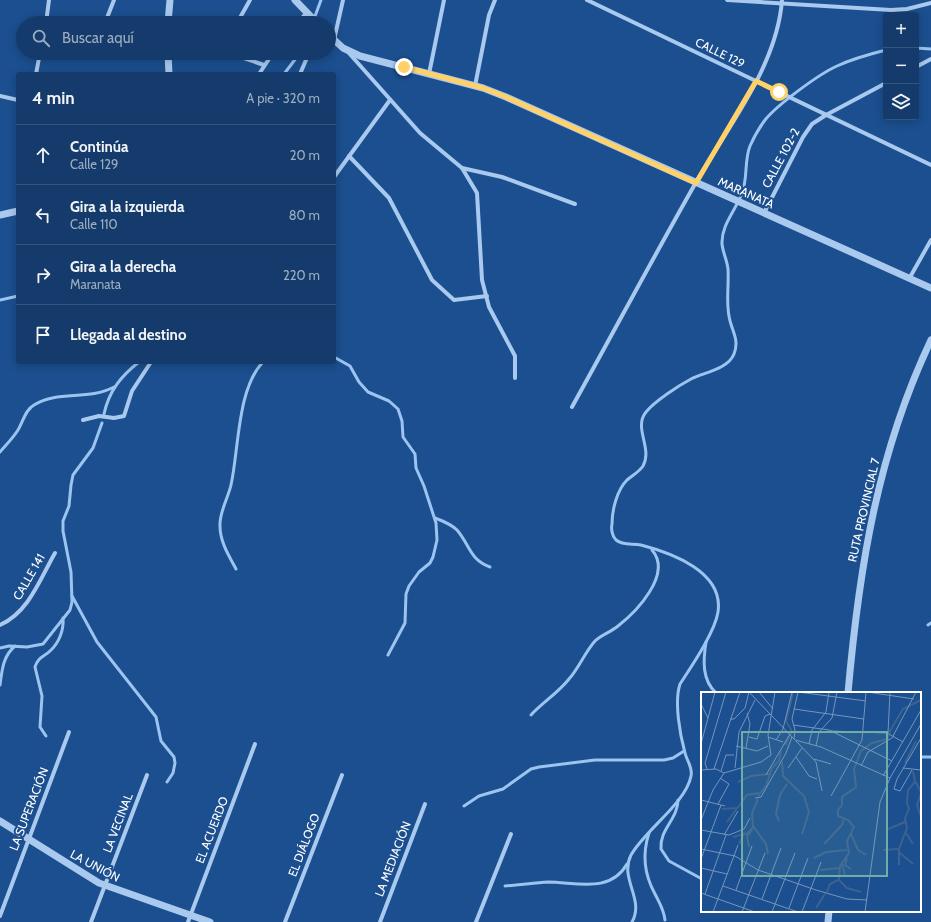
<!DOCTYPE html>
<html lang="es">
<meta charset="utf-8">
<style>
:root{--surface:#143b6b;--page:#214673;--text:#f1f3f6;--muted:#9dadc1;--line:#33557e}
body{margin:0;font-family:Cabin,sans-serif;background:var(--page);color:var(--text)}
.controls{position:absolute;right:12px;top:12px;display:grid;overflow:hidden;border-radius:4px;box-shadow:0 2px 10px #0003}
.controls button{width:36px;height:36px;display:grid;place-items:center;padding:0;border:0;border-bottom:1px solid var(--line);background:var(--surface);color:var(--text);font:20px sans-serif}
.stop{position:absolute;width:12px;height:12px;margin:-9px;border:3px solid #ffd166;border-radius:50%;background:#fff}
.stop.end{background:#ffd166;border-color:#fff;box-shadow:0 1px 4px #0008}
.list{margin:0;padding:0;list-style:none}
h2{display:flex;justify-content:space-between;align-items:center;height:52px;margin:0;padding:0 16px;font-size:17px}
h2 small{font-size:13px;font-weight:400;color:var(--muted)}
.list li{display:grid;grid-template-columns:26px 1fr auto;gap:12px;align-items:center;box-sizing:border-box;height:60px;padding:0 16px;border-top:1px solid var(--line)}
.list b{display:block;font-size:15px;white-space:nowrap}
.list p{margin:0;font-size:13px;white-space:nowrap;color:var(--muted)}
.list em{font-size:13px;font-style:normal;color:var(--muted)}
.icon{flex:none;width:22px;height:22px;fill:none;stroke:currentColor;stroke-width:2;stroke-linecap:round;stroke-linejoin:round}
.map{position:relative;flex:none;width:931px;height:922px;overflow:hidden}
.search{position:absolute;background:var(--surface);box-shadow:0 2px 10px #0003;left:16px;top:16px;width:320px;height:44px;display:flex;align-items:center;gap:10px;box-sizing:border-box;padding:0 14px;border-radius:22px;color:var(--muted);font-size:15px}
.panel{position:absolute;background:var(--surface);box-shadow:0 2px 10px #0003;left:16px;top:72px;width:320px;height:292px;border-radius:4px}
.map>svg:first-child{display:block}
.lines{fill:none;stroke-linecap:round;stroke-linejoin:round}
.stream{stroke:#9cc4f0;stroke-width:3}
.minor{stroke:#a9c9ee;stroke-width:4}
.tertiary{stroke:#a9c9ee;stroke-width:7}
.route{stroke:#ffd166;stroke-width:5}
.labels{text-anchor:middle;stroke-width:4;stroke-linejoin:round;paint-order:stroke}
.street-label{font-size:12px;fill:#fff;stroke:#1b4f8f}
.inset-river{fill:none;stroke:#3c6290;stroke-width:2}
.inset-road{fill:none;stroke:#7695bc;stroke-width:1}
.view{fill:#6fada8;fill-opacity:0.15;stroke:#6fada8;stroke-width:2}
.inset-edge{fill:none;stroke:#fff;stroke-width:2}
</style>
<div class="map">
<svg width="931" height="922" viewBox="0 0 931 922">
<rect width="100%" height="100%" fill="#1b4f8f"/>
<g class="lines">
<!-- stream -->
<g class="stream">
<polyline points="314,19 321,0"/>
<polyline points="916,48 931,49"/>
<polyline points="284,74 300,53"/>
<polyline points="0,300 18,296"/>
<polyline points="334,357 350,366 359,382 368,392 389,401 398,409 402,421 403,437 415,454 416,468 424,486 436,523 437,540 433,557 430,563 419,572 409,586 406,594 405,623 388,655"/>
<path d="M104,414C109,391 121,376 139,362"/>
<path d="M0,452C6,445 13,438 18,430C23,422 25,410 34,405C58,390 88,401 114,387"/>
<path d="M435,518C443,521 451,524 457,530C470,545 469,559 490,567"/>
<path d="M236,569C229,556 220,542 220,526C219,513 228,498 231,485C239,449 237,389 263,362"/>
<polyline points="72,596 97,642 156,717 161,741 174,757 175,763 173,773 167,782"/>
<polyline points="928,625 931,623"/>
<path d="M706,642C703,661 702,680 716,693"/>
<polyline points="0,648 9,646 27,647 43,644 70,610 72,602 71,572 63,531 63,521 69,506 71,485 73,475 93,448 102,423"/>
<path d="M0,685C2,670 3,656 15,646"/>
<path d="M531,715C543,702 558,693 569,679C579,668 585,652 595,641C601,635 611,632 618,626C636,612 673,574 652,550"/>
<path d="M46,736L40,727L42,696L35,667C38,657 44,657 50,651C59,643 64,630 63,618"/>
<polyline points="920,757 931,757"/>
<path d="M678,800C678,819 659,830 661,849L669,861L702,879"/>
<polyline points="464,806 479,796 503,789 531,769 539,767 595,760 664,760 673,758 684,751"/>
<path d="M649,833C642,854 644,874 655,894C660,904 664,910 665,920"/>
<path d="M505,886C519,885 534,883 548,882C576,882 610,894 627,864"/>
<path d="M632,922C645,899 619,879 631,855C645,830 686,803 691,776C693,768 687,761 685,753C680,735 674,702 680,684C691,667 715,632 718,612C724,572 672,553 641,545C633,543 623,546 616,540C612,536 611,529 612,524C612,510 617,490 627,480C633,475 639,472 643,466C653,448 633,428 646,412C655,401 678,386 691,379C705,372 728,369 734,354C740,339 731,330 729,316C726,301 729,285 728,269C727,260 723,253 722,244C721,225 736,210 742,193C748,178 744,161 750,146C754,137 759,128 765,120C777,105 819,74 837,66C852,59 870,54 886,50"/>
</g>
<!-- minor -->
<g class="minor">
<polyline points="587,0 931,165"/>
<polyline points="727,0 891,10 907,9 931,3"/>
<polyline points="46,23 49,0"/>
<polyline points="105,23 114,0"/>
<polyline points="237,23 250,0"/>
<polyline points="298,23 307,12"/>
<polyline points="334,40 343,0"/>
<polyline points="348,52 420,133 462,168 477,193 482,280 489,307 515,356 515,378"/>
<polyline points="229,53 264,65"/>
<polyline points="916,67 931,59"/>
<polyline points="36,74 40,53"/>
<polyline points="259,74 273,53"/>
<polyline points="300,74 309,53"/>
<polyline points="429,74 444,0"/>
<polyline points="475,86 489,15 495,0"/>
<polyline points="0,96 18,100"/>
<polyline points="349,156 389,198 432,280 454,300 487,296"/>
<polyline points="462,168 502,177 575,204"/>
<polyline points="334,177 390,100"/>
<polyline points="764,213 803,137 812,124 826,115 886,83"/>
<polyline points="909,279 931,240"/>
<path d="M572,407C613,333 653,258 695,184C727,127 777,67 782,0"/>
<polyline points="83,420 99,416 114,418 124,416 132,391 151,362"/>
<path d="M0,625C29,612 40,579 55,553"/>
<polyline points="0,916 69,732"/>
<polyline points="91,922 147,775"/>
<polyline points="188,922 255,744"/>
<polyline points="285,922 342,775"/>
<polyline points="380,922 425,804"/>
<polyline points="476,922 511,834"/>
</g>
<!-- tertiary -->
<g class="tertiary">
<polyline points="295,0 317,23"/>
<polyline points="168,23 170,0"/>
<polyline points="329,35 343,48 360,56 483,88 506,97 931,288"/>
<polyline points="168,53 169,74"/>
<polyline points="0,215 18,211"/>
<path d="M848,693C859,569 877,454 931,340"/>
<polyline points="0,821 99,883 210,922"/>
<polyline points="828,922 829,911"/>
</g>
</g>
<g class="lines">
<!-- route -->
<polyline class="route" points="404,67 483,88 506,97 696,183 756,81 779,92"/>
</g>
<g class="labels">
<!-- street labels -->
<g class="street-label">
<text transform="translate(720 53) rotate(26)" y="4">CALLE 129</text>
<text transform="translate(781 158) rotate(-62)" y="4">CALLE 102-2</text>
<text transform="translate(746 193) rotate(24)" y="4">MARANATA</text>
<text transform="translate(864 510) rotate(-77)" y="4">RUTA PROVINCIAL 7</text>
<text transform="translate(29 577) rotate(-60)" y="4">CALLE 141</text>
<text transform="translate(29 809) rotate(-69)" y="4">LA SUPERACIÓN</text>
<text transform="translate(118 823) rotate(-69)" y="4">LA VECINAL</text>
<text transform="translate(212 830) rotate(-69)" y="4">EL ACUERDO</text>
<text transform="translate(304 845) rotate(-69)" y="4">EL DIÁLOGO</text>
<text transform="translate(393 859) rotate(-69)" y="4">LA MEDIACIÓN</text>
<text transform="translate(95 866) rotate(28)" y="4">LA UNIÓN</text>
</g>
</g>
<!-- overview -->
<g transform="translate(701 692)">
<rect width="220" height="220" fill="#1b4f8f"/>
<path class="inset-river" d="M84,53L91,39L85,29L92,1M81,70L82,84L103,104L108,120L101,142M204,71L215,49M214,89L220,100M37,90L50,84L68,82M220,101L216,113L220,125M57,104L65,94L71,76L78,69L80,59M21,117L36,116M78,129L75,122L79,103L86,92M26,130L46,103L58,101M52,134L65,152L67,162M185,138L204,130M205,141L212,152M150,142L157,158L165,163M32,145L47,141L52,135L51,121L57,107M38,152L43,141M123,152L141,133L143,126M48,155L46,144L51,138M182,158L197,157M198,160L212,172M113,166L125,160L146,158M146,166L144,173L150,177M141,171L144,184M198,173V157L206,136L204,126L208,117L206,111L207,98L214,90L212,79M119,178L138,176M126,200L129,192L137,188M160,200L146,196L138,188L139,174L148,161L146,149L153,135L147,128L137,124V118L141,113V105L155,95L153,77L160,59L171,51L187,47L189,39L202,17L220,8M115,216L124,202"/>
<path class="inset-road" d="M48,0L94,48L120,55L189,86M58,0L72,17M166,0L213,7M0,12L7,26M93,17L163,27M29,27H33L44,16L48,0M92,33L128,38L191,69M130,39L186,41L202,50M187,41L189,0M48,45L56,47L64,24L69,22M67,45L82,50M93,47L94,38L91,27L97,0L165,9M75,48L82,37L91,0M95,49L115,70L121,99M0,52L14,0M108,52L111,38L125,20L128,0M35,54L56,59L67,54M115,54L118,40L131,26L136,0M45,56L49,32L46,21M95,65L108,84L116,87M113,67L130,72M160,74L167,60L191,46L215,0M34,76L38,40L54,8M87,76L101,56M202,76L220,78M6,77L4,71L25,0M13,77L39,0M0,78L15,77L23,81M211,78L199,99L193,97L196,87L220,46M20,79L25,63H33M65,83L89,42M182,84L220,18M130,104L161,48L165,0M54,106L60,105L85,61L91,45M0,108L24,114M17,112L28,92L19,86M0,128L12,98L23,81L60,70L70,63L67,43L74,0M0,138L28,143L43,137L49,126M23,143L37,119M0,157L34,164L57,178L115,198L146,207L166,208M0,167L20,113M0,176L26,182M22,194L97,220M35,198L51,154M0,201L54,220M4,202L25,143M61,207L80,156M88,216L107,166M12,220L37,153M41,220L64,161M71,220L94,161M101,220L120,170M164,220L179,110L189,86L220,32"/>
<path class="view" d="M41,40H186V184H41Z"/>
<rect width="220" height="220" class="inset-edge"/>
</g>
</svg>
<div class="controls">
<button>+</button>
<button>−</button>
<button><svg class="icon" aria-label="layers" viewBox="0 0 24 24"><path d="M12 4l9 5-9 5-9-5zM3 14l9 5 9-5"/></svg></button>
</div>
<div class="stop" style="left:779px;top:92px"></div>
<div class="stop end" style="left:404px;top:67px"></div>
<div class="search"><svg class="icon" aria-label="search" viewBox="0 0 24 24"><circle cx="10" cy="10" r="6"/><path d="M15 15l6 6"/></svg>Buscar aquí</div>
<section class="panel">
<h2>4 min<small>A pie · 320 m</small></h2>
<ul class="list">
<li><svg class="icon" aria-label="ahead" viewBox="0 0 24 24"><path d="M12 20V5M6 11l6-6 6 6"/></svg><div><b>Continúa</b><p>Calle 129</p></div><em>20 m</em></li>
<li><svg class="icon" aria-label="left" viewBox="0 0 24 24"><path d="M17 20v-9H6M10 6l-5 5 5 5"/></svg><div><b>Gira a la izquierda</b><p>Calle 110</p></div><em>80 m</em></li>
<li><svg class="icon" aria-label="right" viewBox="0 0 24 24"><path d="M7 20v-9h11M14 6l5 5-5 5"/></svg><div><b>Gira a la derecha</b><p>Maranata</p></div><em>220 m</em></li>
<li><svg class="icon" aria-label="arrive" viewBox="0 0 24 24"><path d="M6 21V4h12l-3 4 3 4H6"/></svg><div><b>Llegada al destino</b></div></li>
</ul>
</section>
</div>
